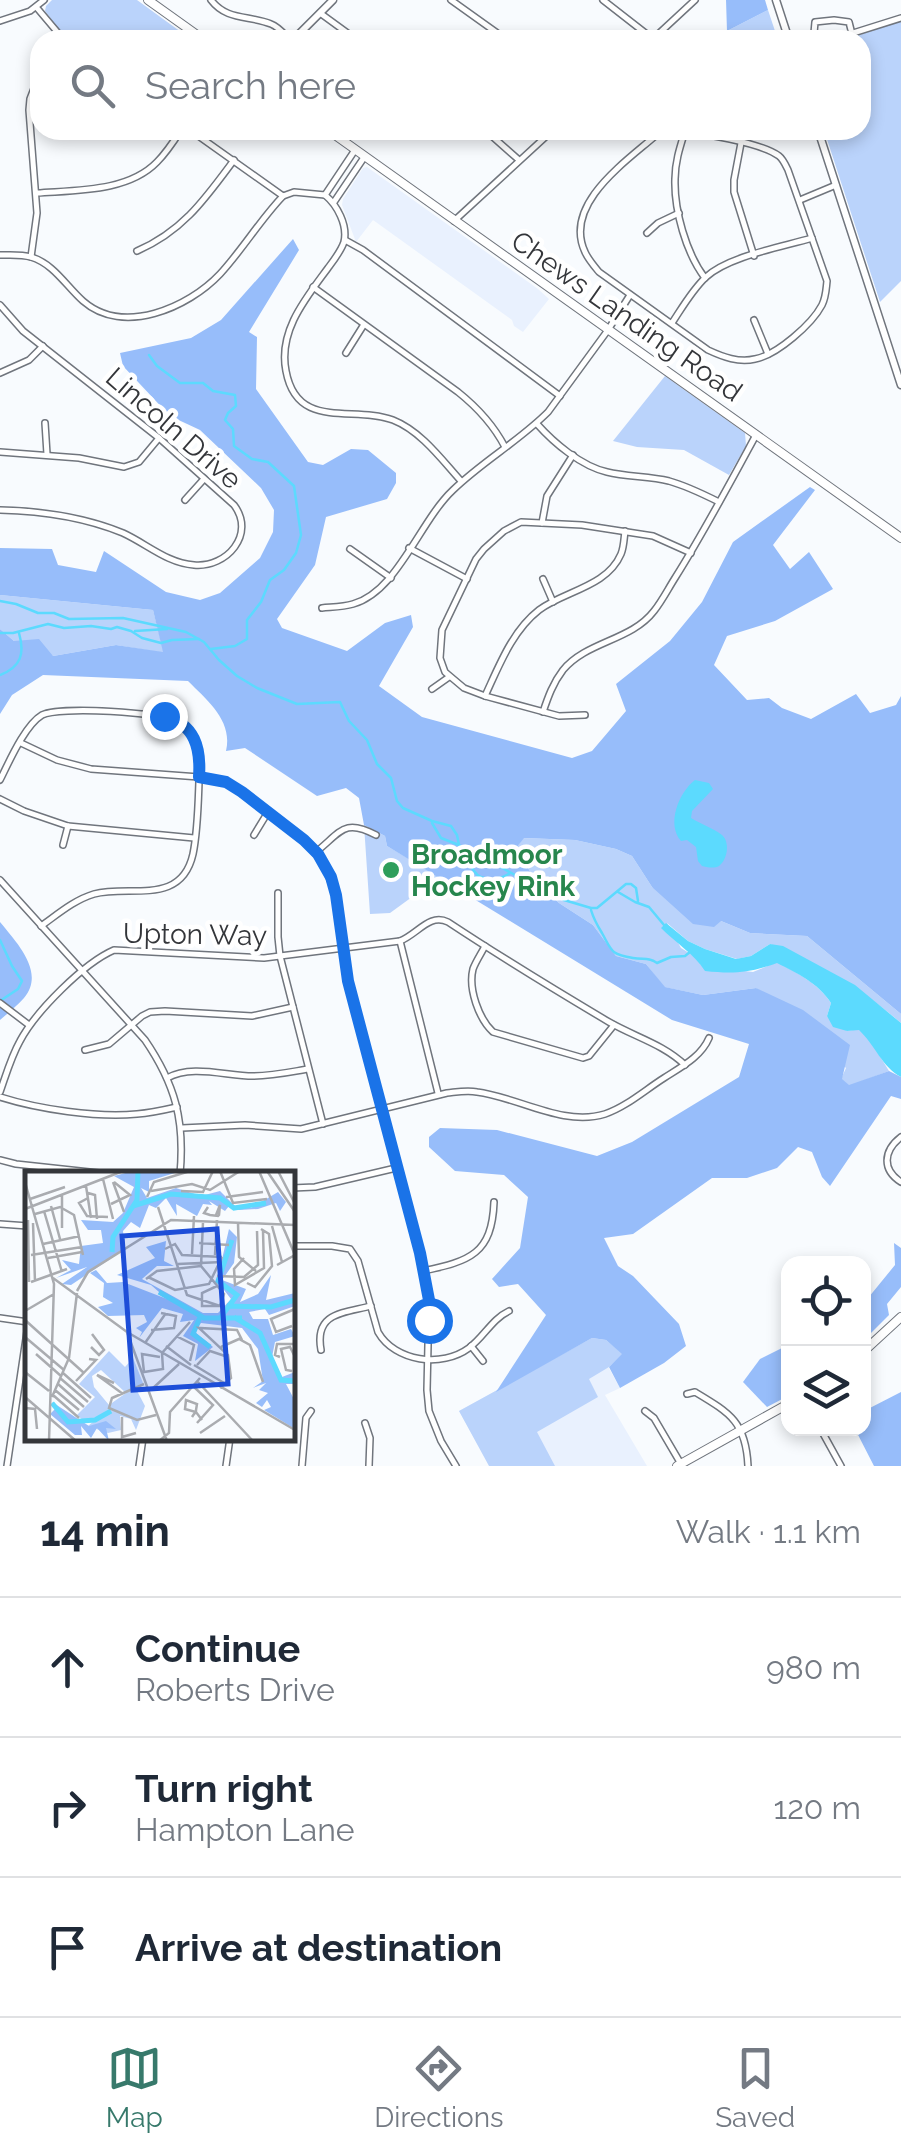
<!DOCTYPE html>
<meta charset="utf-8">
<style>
:root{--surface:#fff;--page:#f2f2f3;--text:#1f2937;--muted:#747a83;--line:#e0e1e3;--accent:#37796b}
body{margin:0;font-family:Raleway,sans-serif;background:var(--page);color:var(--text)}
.controls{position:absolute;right:30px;bottom:30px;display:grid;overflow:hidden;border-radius:20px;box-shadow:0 5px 15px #0003}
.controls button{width:90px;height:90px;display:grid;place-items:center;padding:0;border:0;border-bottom:2px solid var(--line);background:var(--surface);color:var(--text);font:50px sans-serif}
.stop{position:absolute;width:30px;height:30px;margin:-22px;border:8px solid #1a73e8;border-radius:50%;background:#fff}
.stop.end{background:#1a73e8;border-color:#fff;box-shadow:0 2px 10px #0008}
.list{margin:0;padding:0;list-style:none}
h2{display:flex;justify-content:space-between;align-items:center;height:130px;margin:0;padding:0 40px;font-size:42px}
h2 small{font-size:32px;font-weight:400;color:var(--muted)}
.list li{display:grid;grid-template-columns:65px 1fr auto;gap:30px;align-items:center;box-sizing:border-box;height:140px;padding:0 40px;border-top:2px solid var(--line)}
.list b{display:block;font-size:38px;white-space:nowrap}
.list p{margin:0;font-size:32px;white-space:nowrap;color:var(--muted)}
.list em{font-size:32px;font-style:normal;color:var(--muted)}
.icon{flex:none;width:55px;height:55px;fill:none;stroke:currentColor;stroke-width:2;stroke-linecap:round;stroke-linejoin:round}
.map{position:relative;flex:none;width:901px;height:1466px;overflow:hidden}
.search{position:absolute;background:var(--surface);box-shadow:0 5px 15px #0003;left:30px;right:30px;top:30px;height:110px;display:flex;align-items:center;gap:25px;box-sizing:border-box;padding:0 35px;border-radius:30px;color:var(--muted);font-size:38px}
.sheet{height:550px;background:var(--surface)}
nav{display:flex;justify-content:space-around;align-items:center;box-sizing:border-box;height:140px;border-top:2px solid var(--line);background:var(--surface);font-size:28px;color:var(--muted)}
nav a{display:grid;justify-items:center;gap:5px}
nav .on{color:var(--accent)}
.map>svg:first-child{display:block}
.built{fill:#e9f1fe}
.green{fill:#bad3fb}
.forest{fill:#97bdfa}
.water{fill:#5cdafe}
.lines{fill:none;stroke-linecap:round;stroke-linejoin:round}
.stream{stroke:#5cdafe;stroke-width:2.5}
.minor-casing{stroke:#70757d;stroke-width:8}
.tertiary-casing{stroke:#70757d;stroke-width:9}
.secondary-casing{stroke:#70757d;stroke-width:10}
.minor{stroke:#fff;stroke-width:5}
.tertiary{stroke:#fff;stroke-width:6}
.secondary{stroke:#fff;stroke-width:8}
.route{stroke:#1a73e8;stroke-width:12}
.leisure-dot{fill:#2e9e5b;stroke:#fff;stroke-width:4}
.labels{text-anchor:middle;stroke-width:9;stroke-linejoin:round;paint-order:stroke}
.street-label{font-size:28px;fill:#34363a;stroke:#fff}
.leisure-label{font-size:28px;font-weight:bold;fill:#27864d;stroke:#fff;text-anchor:start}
.inset-river{fill:none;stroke:#5cdafe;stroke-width:5}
.inset-road{fill:none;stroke:#aaacb0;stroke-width:2.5}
.view{fill:#1d4ed8;fill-opacity:0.15;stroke:#1d4ed8;stroke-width:5}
.inset-edge{fill:none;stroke:#34363a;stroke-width:5}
</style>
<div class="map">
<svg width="901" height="1466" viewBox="0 0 901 1466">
<rect width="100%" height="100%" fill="#f8fbfe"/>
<!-- built -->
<g class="built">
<polygon points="367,167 538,289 549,299 523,332 514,326 512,320 373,220 356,242 342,205 343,199 363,168"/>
<polygon points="592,1338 620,1388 605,1395 647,1466 490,1466 459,1411"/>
</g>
<!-- green -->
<g class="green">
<polygon points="52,0 137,0 192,40 71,40 63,35 45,11 46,6"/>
<polygon points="768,10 778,40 716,40 727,31"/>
<polygon points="901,21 901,281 880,302 824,130 861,130 861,40 844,40"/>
<polygon points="665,376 745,433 746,446 729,475 684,450 637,447 613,441"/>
<polygon points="0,595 153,610 164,653 116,645 53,656 14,641 0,629"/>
<polygon points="364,825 385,836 387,846 448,882 443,888 423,889 390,913 370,914"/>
<path d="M523,838L575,840L616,849L632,856L652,887L721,921L750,933L807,936L901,1014V1023C858,986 822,965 770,944L751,956L737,959L705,949L688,941L667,923L681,948L694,956L702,966L753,972L777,962C797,973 818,983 831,1003L827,1016L847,1031L859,1029L870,1040L889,1071L849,1086L841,1079L846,1068L756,988L703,995L664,987L646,964L616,956L593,925L559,903L535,881L517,847Z"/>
<polygon points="592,1338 606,1340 623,1354 609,1367 589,1379 598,1397 537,1432 555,1466 489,1466 459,1411"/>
</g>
<!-- forest -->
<g class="forest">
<polygon points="726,0 765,0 768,10 727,31"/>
<path d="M293,239L299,250L249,332L257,337L256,389L308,462L323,465L351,449L368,450L396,473V483L387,499L326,517L315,565L277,619L282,628L347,651L385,623L411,615L413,627L379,686L422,717L572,758L592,751L626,711L616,684L670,641L702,602L733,542L810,487L815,490L773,545L790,569L809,552L833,589L775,621L727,636L714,665L747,700L769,698L782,708L811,719L856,694L870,713L896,705L901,696V1014L807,936L750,933L721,921L714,927L693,924L652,887L632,856L616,849L575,840L524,838L517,847L535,881L559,903L593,925L616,956L646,964L665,987L703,995L756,988L803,1010L850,1045L842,1079L849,1085L889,1071L901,1077V1099L891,1096L830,1186L822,1177L812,1152L798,1147L777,1168L747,1178H712L633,1234L604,1238L618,1266L633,1276L679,1324L686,1346L664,1363L620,1388L609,1367L622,1354L606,1340L592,1338L496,1392L546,1315L518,1284L499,1287L492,1279L520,1248L528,1197L504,1175L455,1171L429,1147V1137L440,1128L497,1130L597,1156L632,1142L739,1077L749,1044L672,1020L387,846L385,836L364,825L359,798L346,788L317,796L245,748L226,751C233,721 208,701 188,681L43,675L12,695L0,714V629L14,641L39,639L53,656L116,645L163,652L153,610L0,595V548L52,549L58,565L96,572L104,551L166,592L200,600L220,593L260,558L273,532L274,510L261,488L200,430L170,416L123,366L120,353L191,338L221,320Z"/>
<path d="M0,922C16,942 46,972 24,998C17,1006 8,1013 0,1020Z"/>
<polygon points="894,1243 901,1248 901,1287 887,1304 889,1315 864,1340 864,1303 895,1265"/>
<polygon points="788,1345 788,1396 767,1407 743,1382 760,1359"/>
<polygon points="901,1392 901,1466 874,1466 855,1429 864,1428 864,1411"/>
</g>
<!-- water -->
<g class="water">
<path d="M695,780L709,783L713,789L692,811L691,818C701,824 713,828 722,835C730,842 728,859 719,866C714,869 706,867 702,866L698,861L696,847L687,840L681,841C666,824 679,792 695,780Z"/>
<path d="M666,923L688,941L705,949L736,959L751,956L770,944L783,946L855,985L901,1023V1077C882,1067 875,1045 859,1030L847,1031L833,1027L827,1016L831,1003C818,983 797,973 777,963C749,973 734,974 705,971C694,954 675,942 661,928Z"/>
</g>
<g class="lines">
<!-- stream -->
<g class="stream">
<polyline points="149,355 157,366 180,383 203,383 213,391 235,395 236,406 228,413 225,420 233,429 234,446 252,459 268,462 294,486 301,535 296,553 284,570 270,580 261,602 247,620 247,639 235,646 211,649"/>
<polyline points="0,601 16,604 38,613 54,613 69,619 123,618 186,632 204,642 219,660 237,676 257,688 297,704 340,702 349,721 367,740 377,764 391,778 397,801 403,808 432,821 451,826 457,835 459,845"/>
<polyline points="135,631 167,629"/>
<polyline points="0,633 13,633 48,624 64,628 91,626 111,629 117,627 131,631 142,638 161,643 172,640 199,639"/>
<path d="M0,675C21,667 25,654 19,633"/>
<polyline points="432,823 441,838 459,845 471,856 490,861 515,875 540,878 564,900 591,908 597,908 626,884 631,884 636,888 638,901"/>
<path d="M470,856C470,858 472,869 474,871C482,883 501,880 510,873"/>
<polyline points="618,892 635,902 649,907 664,925"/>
<path d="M591,910C594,920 597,925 602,933C612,951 610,954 633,958C644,960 648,957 657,963L671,957L685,956L690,952"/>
<polyline points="0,940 12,966 22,981 18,989 0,1001"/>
</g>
<!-- minor casing -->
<g class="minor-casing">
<g id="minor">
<path d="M211,0C227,21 249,15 271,24C279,27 284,34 290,40"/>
<polyline points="451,0 507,40"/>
<polyline points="603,0 653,39"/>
<polyline points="37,8 64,40"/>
<polyline points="320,13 357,40"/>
<polyline points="0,21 30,11 44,0"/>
<polyline points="814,33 815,22 834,20 849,22 852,34"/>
<polyline points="654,38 695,0"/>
<polyline points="831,40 901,18"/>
<polyline points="190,130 283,196 294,192 325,195"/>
<polyline points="485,130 519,160"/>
<path d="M673,130L664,132L654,137C624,163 563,205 585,252C588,259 594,266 599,272L708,350C723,357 739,363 755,359C777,355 812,324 822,305C826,297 826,290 827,281L788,170C786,166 783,159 779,156C760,142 699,133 674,130"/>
<path d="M685,131C680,147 675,162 675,179C674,210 686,253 705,278"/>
<polyline points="741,143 734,180 734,192 754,256"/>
<path d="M37,193C76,190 128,192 157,162C166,153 174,141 181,130"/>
<path d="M325,195C337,205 348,225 344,242C341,251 334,260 328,268C306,298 278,331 286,371C297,431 353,405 393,420C421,431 442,460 461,481"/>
<polyline points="325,195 355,150"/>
<polyline points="800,200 836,185"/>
<polyline points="334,202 365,156"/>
<polyline points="454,221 553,130"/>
<polyline points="647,233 658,223 679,213"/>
<polyline points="345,240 363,250 560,396"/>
<path d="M137,251C183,231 205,199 234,160"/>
<path d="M0,255C10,255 21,254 31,257C54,264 66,286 83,301C123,336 188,308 220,274C243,249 260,220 283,196"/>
<polyline points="31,257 37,213 29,110 30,99 40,73"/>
<path d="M313,287L458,392C478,408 493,424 505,447"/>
<path d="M0,305L23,331L159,438L234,505C256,534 227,568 194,565C167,563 147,544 123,533C84,517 42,511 0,510"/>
<polyline points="754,320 768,354"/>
<path d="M672,323C682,308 692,290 706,277C729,256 782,247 812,238"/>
<polyline points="346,353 363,326"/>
<polyline points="0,373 29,360 43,346"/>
<polyline points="45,423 47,454"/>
<path d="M537,424C554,443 581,466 607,472C627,477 649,476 669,481C687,486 703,494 719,502"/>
<polyline points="0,452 79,458 124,467 139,462 159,438"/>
<polyline points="185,500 204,479"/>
<polyline points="542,523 547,496 573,455"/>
<polyline points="409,548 467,579"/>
<polyline points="350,549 391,578"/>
<polyline points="543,579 553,602"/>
<path d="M322,608C332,607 343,607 353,604C398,591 419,522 453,490C483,461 519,441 548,412L608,330L630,295"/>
<polyline points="432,689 449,677"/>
<path d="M485,696C499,666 512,631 539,610C564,591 607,587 621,554C624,547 624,538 625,531"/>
<path d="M543,712C548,697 553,683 563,670C587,641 631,641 654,611C662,601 668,589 675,578C704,532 730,483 756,435"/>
<polyline points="585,715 559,716 485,696 464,688 445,672 440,658 442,630 476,559 484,549 504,531 521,522 582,525 653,536 691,553"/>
<polyline points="21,743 57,760 91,769 199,777 226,782 304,839 324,864 336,895 348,981 420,1253 429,1300 427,1390 429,1411 441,1441 456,1466"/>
<path d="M0,780C9,762 25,725 42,715C58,706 163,712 179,722C194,731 199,744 200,761C198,791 199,825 193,854C181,907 129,884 94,894C74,900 58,914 41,926"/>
<polyline points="0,799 24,811 68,826 194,838"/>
<polyline points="254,835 268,812"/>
<polyline points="63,845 68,826"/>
<path d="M316,852C341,832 344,818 376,835"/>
<path d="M0,880L145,1040C175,1084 185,1120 180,1174"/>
<polyline points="278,893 278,937 280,956 323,1124"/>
<polyline points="400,941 438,1093"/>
<path d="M485,946C481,954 476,961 473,969C468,989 479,1019 493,1032L583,1058L589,1056L614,1025"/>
<polyline points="0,1003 29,1025"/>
<polyline points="85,1050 109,1044 142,1016 150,1012 165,1011 252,1016 293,1007"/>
<path d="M167,1078C192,1064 226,1076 253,1076C272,1076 290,1072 308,1069"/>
<path d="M0,1092C6,1075 11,1057 20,1041C36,1011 84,963 114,950L264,958L400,941C418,934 429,913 448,922C501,957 555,990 609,1022C635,1037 663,1044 685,1065"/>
<path d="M0,1097C38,1109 97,1118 137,1114C151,1113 164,1110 177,1107"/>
<path d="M182,1128L245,1125L301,1129L447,1093C457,1092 467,1090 477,1092C518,1097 563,1127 605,1114C626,1107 645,1090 664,1078C681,1067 701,1057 709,1038"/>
<path d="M901,1137C883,1151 882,1170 901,1182"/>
<polyline points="0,1160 16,1164 108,1174"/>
<polyline points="292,1188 315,1187 396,1168"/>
<polyline points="0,1224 28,1226"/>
<path d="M292,1246H332L350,1249L358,1261L378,1332C395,1362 442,1368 469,1348C484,1337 492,1319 509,1311"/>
<path d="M423,1271C470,1261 492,1254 494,1202"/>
<polyline points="0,1318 28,1322"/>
<polyline points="471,1346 483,1361"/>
<path d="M321,1350C314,1312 344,1313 371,1306"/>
<path d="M687,1394L695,1392C730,1413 746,1422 748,1466"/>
<polyline points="645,1411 654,1418 681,1464"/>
<polyline points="365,1423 370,1438 369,1466"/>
<polyline points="820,1428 841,1466"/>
<polyline points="7,1466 28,1325"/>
<polyline points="139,1466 143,1438"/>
<polyline points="226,1466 230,1438"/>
<polyline points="302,1466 306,1418 311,1411"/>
</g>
</g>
<!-- tertiary casing -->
<g class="tertiary-casing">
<g id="tertiary">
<polyline points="776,0 789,40"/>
<polyline points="293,40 333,0"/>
<polyline points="818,130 901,385"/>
</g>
</g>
<!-- secondary casing -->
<g class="secondary-casing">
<g id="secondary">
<polyline points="148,0 204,40"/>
<polyline points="328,130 901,538"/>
<polyline points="864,1351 901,1317"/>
<polyline points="677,1466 788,1404"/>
</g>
</g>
<!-- minor -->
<use href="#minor" class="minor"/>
<!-- tertiary -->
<use href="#tertiary" class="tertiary"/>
<!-- secondary -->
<use href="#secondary" class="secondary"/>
</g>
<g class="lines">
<!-- route -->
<path class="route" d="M164,716C195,724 201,748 199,777L226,782L242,792L304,840L318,854L331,877L336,895L348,981L420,1253L429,1300V1320"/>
</g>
<!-- markers -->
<circle class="leisure-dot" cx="391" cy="870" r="10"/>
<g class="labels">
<!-- street labels -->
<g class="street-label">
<text transform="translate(627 316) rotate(35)" y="10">Chews Landing Road</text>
<text transform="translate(174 428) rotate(41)" y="10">Lincoln Drive</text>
<text transform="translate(195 934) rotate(1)" y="10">Upton Way</text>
</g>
<!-- leisure labels -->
<g class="leisure-label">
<text x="411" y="864">Broadmoor<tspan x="411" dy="32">Hockey Rink</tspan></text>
</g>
</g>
<!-- overview -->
<g transform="translate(25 1171)">
<rect width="270" height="270" fill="#f8fbfe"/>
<path d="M84,180L100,196L108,187L118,212L110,216L120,235L111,259L106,248L95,245L96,259L83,262L63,255L75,245L59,250L52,244L70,226L54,213ZM76,199L101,222L84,234L69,216L67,205Z" fill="#bad3fb" fill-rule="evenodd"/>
<path d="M108,0H156L124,10V21L116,17L122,27L151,17L176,25L195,20L211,36L226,37L253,21L261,31L255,40L251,32L233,38L214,39L204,35L200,40L184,30L187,34L178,33L172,45L151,33L152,45L141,27L131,37L124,34L115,57L106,51L98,60L100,78L46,114L37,113L62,96L31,107L46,99L37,89L54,93L56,75L78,72L76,59H63L56,49L88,51L98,42L109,16L89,5ZM204,58L212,66L209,92L197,109L221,118L215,131L233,123L246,104L241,129L270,122V135L244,144L240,138L224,141L228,148H243L248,164L266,158L270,165L250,171L247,186L257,206L270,201V213H261L270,230V258L239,239L246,236L242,229L237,236L231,232L243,222L234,219L241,212L228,217L238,210L233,178L217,157L176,152L170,161L188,176L170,190L173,173L158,165L169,149L155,151L158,143L137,137L114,167L117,161L111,157L122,151L119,144L83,145L73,136L88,132L78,126L79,112L65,102L71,99L82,112L98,111L142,128L126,114L92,104L130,87L121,76L141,70L139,90L149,95H132L117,108L178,142H193L206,128L192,110ZM27,231L64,255L81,250L91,258L81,257L84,270L72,257L66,267L56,255L57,264H50L25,243L31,237Z" fill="#97bdfa"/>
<path class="inset-river" d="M108,35L146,23L195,27L209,37L241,32M87,81L88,66L112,29L113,0M134,121L179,147H217M202,135L246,136L270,129M175,146L168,163L185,176M196,146L212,124L193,110L207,69M209,146L235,162L256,209L270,210M27,232L43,251L70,249L86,240"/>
<path class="inset-road" d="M195,0L208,32L242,28M234,0L270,84L252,94M242,0L270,41M253,0L269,31M78,8L88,48M0,11L29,113L24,270M88,11L99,41M61,15L66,47M126,20L167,13L185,19L215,0M156,20L178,21L188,0M63,22L70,24L72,48M37,24V57M122,26L129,11L165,0M201,26L238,21M63,27L54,32L62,45L83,46M5,28L40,16M86,33L105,24L89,11M26,35L35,68M133,36L162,124L195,135M183,36L179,42L185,44L193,45L194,44L195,34L191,44M0,38L98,0M19,40L37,101M10,43L35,36L49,44L58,84M3,49L4,111M178,51L176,95L199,123L195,135M8,52L10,111M213,52L214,86L231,100M247,55L257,91M174,72L204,74M18,73L55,65M140,78L150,73L157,84L197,86M167,83L169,45M6,84L57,76M190,84L192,49M23,87L57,81M219,87L209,98L210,114L239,97L238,60M153,93L197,91M192,105L219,106L233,94L232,60M123,106L150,119L184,113L197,86M28,107L102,161L270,259M121,108L132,100L176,95M6,111L42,98M222,112L230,116L247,95L244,63L236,58M192,115L177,122V135H195M52,120L63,101L146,49L270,54M0,140L29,123M0,149L59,202M267,155L251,161L246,148L270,138M126,159L149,157L151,145L136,142M102,161L142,270M151,165L169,174L165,190M0,166L39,199M120,172L141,142M141,175L166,194M66,176L74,184L79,179L67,163M196,176L214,168L225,174L238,211M11,183L36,205M135,186L117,183L119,201L138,198L137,182L165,151M255,186L250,184L252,173H270M169,194L199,212M172,194L185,180L203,186M267,200L261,199L256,178L265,176L270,186M0,201L24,220M38,202L66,227M35,207L63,231M51,210L71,189L64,188M172,210L228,270M89,212L72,204L98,223M33,213L59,236M119,213L87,227L84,237L112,249L131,244M168,215L188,234L172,252M195,217L206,207L203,184L174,157L212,159L217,169M30,219L54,239M126,219L154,193M28,224L54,247M0,226L51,270M27,226L44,187L52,122M0,237L10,238L12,258M97,246V266L111,262M167,246L169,243L171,241V239L172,233L161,229L160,238L171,241L177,249M175,262L200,245M134,270L144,262L145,241L175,207"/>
<path class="view" d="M192,58L203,213L108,219L97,65Z"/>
<rect width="270" height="270" class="inset-edge"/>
</g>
</svg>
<div class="controls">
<button><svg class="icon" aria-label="locate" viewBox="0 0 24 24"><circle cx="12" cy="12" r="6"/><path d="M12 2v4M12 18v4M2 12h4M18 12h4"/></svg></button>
<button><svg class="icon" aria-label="layers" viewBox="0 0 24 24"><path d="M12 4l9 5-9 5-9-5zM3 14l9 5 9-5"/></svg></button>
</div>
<div class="stop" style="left:429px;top:1320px"></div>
<div class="stop end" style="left:164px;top:716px"></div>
<div class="search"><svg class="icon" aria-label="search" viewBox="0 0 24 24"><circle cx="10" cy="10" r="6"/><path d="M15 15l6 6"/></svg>Search here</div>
</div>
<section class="sheet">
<h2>14 min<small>Walk · 1.1 km</small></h2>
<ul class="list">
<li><svg class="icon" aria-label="ahead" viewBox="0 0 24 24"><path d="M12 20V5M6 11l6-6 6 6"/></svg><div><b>Continue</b><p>Roberts Drive</p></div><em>980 m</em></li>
<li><svg class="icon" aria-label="right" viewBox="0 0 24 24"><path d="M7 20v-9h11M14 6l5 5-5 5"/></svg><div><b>Turn right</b><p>Hampton Lane</p></div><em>120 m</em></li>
<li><svg class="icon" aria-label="arrive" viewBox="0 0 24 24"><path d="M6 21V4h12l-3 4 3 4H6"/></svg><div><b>Arrive at destination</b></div></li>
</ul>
</section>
<nav>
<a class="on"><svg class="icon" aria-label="map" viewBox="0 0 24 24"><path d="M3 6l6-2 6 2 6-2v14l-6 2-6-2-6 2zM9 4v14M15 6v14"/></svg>Map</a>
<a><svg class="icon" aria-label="directions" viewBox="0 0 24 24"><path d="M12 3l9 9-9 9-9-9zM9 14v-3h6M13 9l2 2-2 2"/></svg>Directions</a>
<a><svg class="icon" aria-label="saved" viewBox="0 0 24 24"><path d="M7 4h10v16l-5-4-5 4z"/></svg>Saved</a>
</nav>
